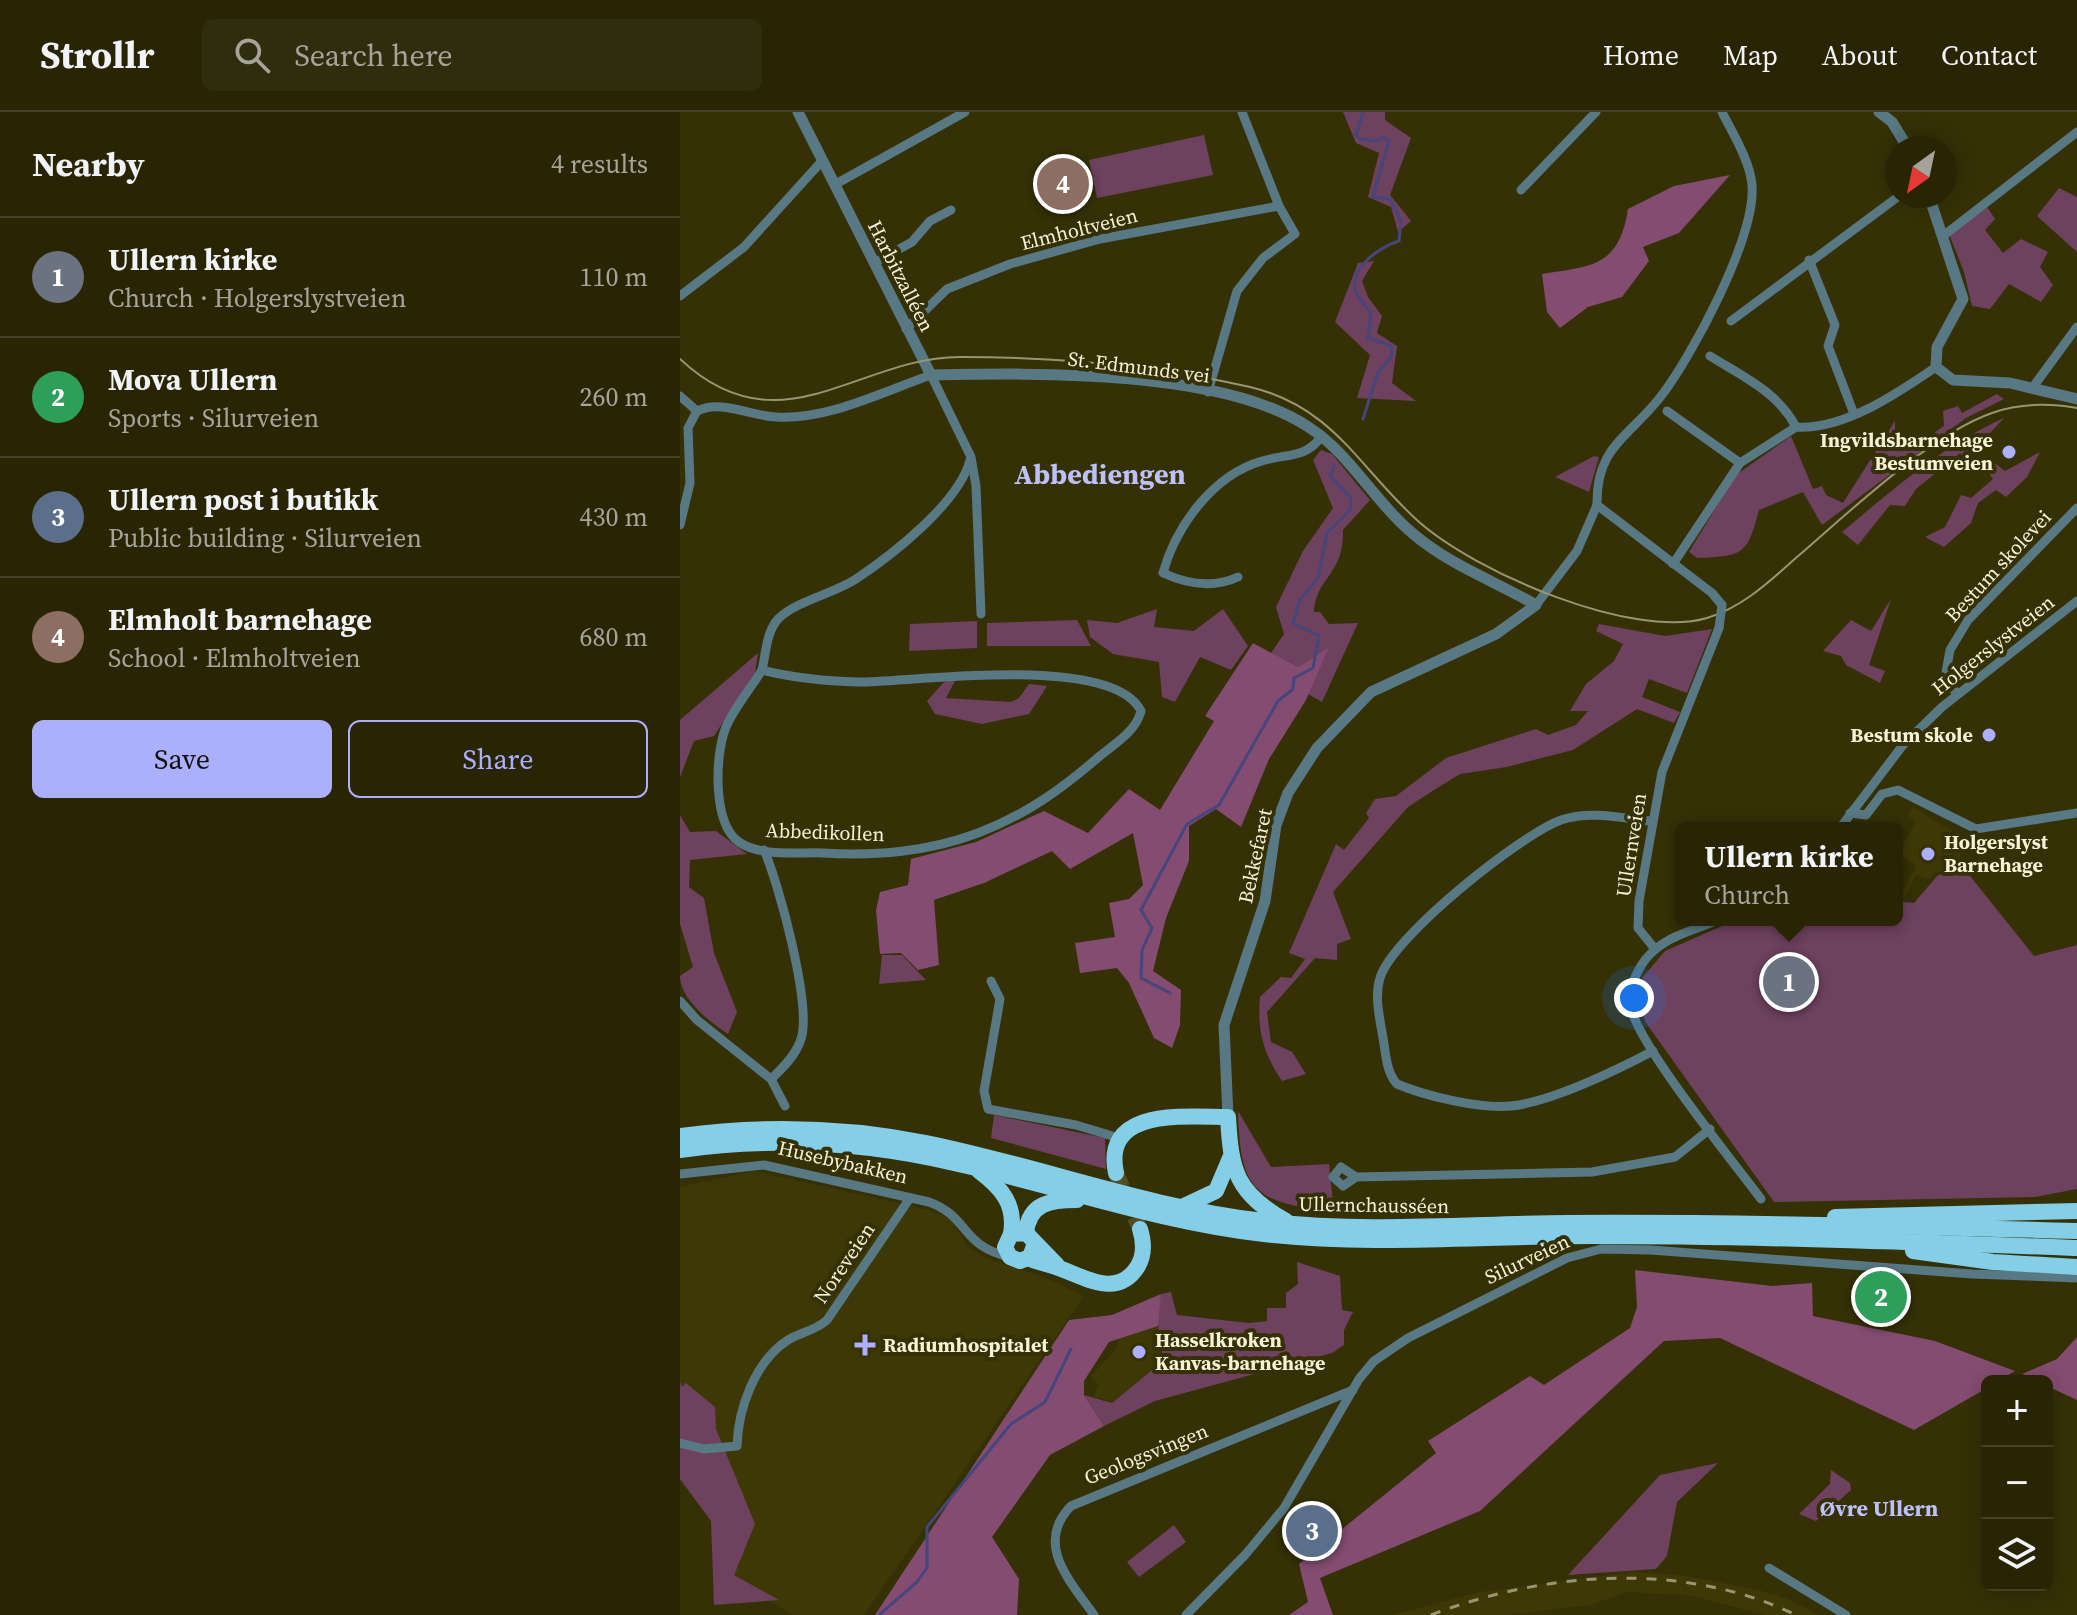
<!DOCTYPE html>
<meta charset="utf-8">
<style>
:root{--surface:#282404;--page:#302c0e;--text:#f1f3f6;--muted:#a5a49a;--line:#444126;--accent:#acaffb}
body{margin:0;font-family:"Source Serif 4",serif;background:var(--page);color:var(--text)}
.controls{position:absolute;right:24px;bottom:24px;display:grid;overflow:hidden;border-radius:12px;box-shadow:0 4px 20px #0003}
.controls button{width:72px;height:72px;display:grid;place-items:center;padding:0;border:0;border-bottom:2px solid var(--line);background:var(--surface);color:var(--text);font:40px sans-serif}
.compass{position:absolute;left:1205px;top:24px;width:72px;height:72px;border-radius:50%;background:var(--surface);box-shadow:0 4px 20px #0003;rotate:213deg}
.you{position:absolute;left:954px;top:886px;width:28px;height:28px;margin:-20px;border:6px solid #fff;border-radius:50%;background:#1a73e8;box-shadow:0 0 0 12px #1a73e833}
.badge{display:grid;place-items:center;width:52px;height:52px;border-radius:50%;background:var(--accent);color:#fff;font-size:26px;font-weight:700}
.pin{position:absolute;translate:-50% -50%;border:4px solid #fff;box-shadow:0 2px 8px #0006}
.popup{position:absolute;left:995px;top:710px;width:228px;height:104px;box-sizing:border-box;display:grid;place-content:center;border-radius:12px;background:var(--surface);filter:drop-shadow(0 2px 6px #0005);font-size:26px;white-space:nowrap;color:var(--muted)}
.popup b{font-size:30px;color:var(--text)}
.popup::after{content:'';position:absolute;left:50%;top:100%;margin-left:-16px;border:16px solid transparent;border-top-color:var(--surface)}
.list{margin:0;padding:0;list-style:none}
h2{display:flex;justify-content:space-between;align-items:center;height:104px;margin:0;padding:0 32px;font-size:34px}
h2 small{font-size:26px;font-weight:400;color:var(--muted)}
.list li{display:grid;grid-template-columns:52px 1fr auto;gap:24px;align-items:center;box-sizing:border-box;height:120px;padding:0 32px;border-top:2px solid var(--line)}
.list b{display:block;font-size:30px;white-space:nowrap}
.list p{margin:0;font-size:26px;white-space:nowrap;color:var(--muted)}
.list em{font-size:26px;font-style:normal;color:var(--muted)}
.actions{display:flex;gap:16px;padding:24px 32px}
.actions a{flex:1;padding:18px 0;border:2px solid var(--accent);border-radius:12px;text-align:center;font-size:28px;color:var(--accent)}
.actions .main{background:var(--accent);color:#111}
.icon{flex:none;width:44px;height:44px;fill:none;stroke:currentColor;stroke-width:2;stroke-linecap:round;stroke-linejoin:round}
.map{position:relative;flex:none;width:1397px;height:1503px;overflow:hidden}
header{display:flex;align-items:center;gap:48px;box-sizing:border-box;height:112px;padding:0 40px;background:var(--surface);border-bottom:2px solid var(--line)}
header strong{font-size:38px}
nav{display:flex;gap:44px;margin-inline-start:auto;font-size:28px}
.search{width:560px;height:72px;background:var(--page);display:flex;align-items:center;gap:20px;box-sizing:border-box;padding:0 28px;border-radius:12px;color:var(--muted);font-size:30px}
main{display:flex}
aside{flex:1;background:var(--surface)}
.map>svg:first-child{display:block}
.built{fill:#3e3806}
.green{fill:#6e415e}
.forest{fill:#844c70}
.lines{fill:none;stroke-linecap:round;stroke-linejoin:round}
.stream{stroke:#46467d;stroke-width:3}
.trunk-tunnel{stroke:#524d25;stroke-width:16;stroke-dasharray:16 8;stroke-linecap:butt}
.minor{stroke:#587883;stroke-width:9}
.tertiary{stroke:#587883;stroke-width:11}
.trunk{stroke:#84cee8;stroke-width:16}
.tram{stroke:#999572;stroke-width:2}
.rail{stroke:#999572;stroke-width:3;stroke-dasharray:10 10;stroke-linecap:butt}
.minor-bridge{stroke:#587883;stroke-width:9}
.poi-dot{fill:#acaffb;stroke:#353006;stroke-width:3}
.labels{text-anchor:middle;stroke-width:8;stroke-linejoin:round;paint-order:stroke}
.street-label{font-size:20px;fill:#f5f2d6;stroke:#353006}
.poi-label{font-size:20px;font-weight:bold;fill:#f5f2d6;stroke:#353006;text-anchor:start}
.neighbourhood-label{font-size:22px;font-weight:bold;fill:#bdc1fa;stroke:#353006}
.district-label{font-size:28px;font-weight:bold;fill:#bdc1fa;stroke:#353006}
</style>
<header>
<strong>Strollr</strong>
<div class="search"><svg class="icon" aria-label="search" viewBox="0 0 24 24"><circle cx="10" cy="10" r="6"/><path d="M15 15l6 6"/></svg>Search here</div>
<nav><a>Home</a><a>Map</a><a>About</a><a>Contact</a></nav>
</header>
<main>
<aside>
<h2>Nearby<small>4 results</small></h2>
<ul class="list">
<li><span class="badge" style="background:#6b7280">1</span><div><b>Ullern kirke</b><p>Church · Holgerslystveien</p></div><em>110 m</em></li>
<li><span class="badge" style="background:#2e9e5b">2</span><div><b>Mova Ullern</b><p>Sports · Silurveien</p></div><em>260 m</em></li>
<li><span class="badge" style="background:#5c6f8a">3</span><div><b>Ullern post i butikk</b><p>Public building · Silurveien</p></div><em>430 m</em></li>
<li><span class="badge" style="background:#8d6e63">4</span><div><b>Elmholt barnehage</b><p>School · Elmholtveien</p></div><em>680 m</em></li>
</ul>
<div class="actions"><a class="main">Save</a><a>Share</a></div>
</aside>
<div class="map">
<svg width="1397" height="1503" viewBox="0 0 1397 1503">
<rect width="100%" height="100%" fill="#353006"/>
<!-- built -->
<g class="built">
<polygon points="1233,695 1281,725 1280,756 1254,761 1250,767 1236,763 1223,790 1218,786 1237,754 1217,742 1236,710 1228,704"/>
<polygon points="74,1059 250,1098 271,1108 288,1135 308,1147 364,1165 404,1184 184,1503 112,1503 50,1464 0,1282 0,1075"/>
<polygon points="485,1189 484,1272 438,1292 413,1284 418,1272 410,1265 436,1237 440,1220"/>
<polygon points="953,1460 1007,1464 1079,1478 1108,1487 1139,1503 1084,1503 1013,1484 947,1480 911,1493 828,1503 712,1503 799,1480"/>
</g>
<!-- green -->
<g class="green">
<polygon points="663,0 705,0 705,8 731,26 710,83 731,109 718,120 711,95 688,85 699,41 676,31"/>
<polygon points="524,23 533,63 417,86 409,48"/>
<polygon points="1379,76 1397,85 1397,140 1357,104"/>
<polygon points="1307,95 1315,107 1305,118 1323,141 1341,127 1368,140 1360,155 1373,173 1361,190 1329,172 1310,197 1292,194 1284,160 1269,122"/>
<polygon points="694,149 682,169 688,185 702,204 697,221 717,234 712,271 736,289 677,286 690,243 655,210 678,151"/>
<path d="M1317,282L1324,287L1286,306L1142,413L1123,380L1079,398C1067,443 1064,444 1017,446L1009,440L1056,363L1111,324L1133,377L1142,374L1146,383L1163,391L1215,309V336L1228,339L1264,314L1263,299L1278,294L1282,301Z"/>
<path d="M1324,306L1285,348L1280,341L1236,377L1225,394L1210,393L1178,433L1162,420C1212,378 1264,333 1324,306Z"/>
<path d="M641,338L652,342L690,388L663,418C664,464 636,464 634,500H640L649,512L678,511L642,590L628,582L648,536L618,555L591,541L604,522L596,495L623,439L653,396L633,348Z"/>
<polygon points="1360,340 1347,365 1326,385 1316,378 1298,391 1291,411 1264,435 1245,425 1265,415 1281,383 1291,386 1313,367 1305,356 1312,349 1325,359"/>
<polygon points="914,344 919,345 909,380 875,365"/>
<polygon points="1211,487 1189,553 1205,559 1200,571 1166,553 1161,544 1143,539 1171,508 1191,519"/>
<polygon points="477,497 474,515 514,519 543,497 568,534 551,558 520,545 495,590 482,585 479,550 433,542 410,525 407,508 437,511"/>
<polygon points="397,508 411,534 307,534 307,511"/>
<polygon points="297,509 297,536 229,539 230,512"/>
<path d="M919,512L985,524L1032,517L1007,581L969,567L962,585L1000,600L994,611L957,597L893,638L827,655L780,662L754,678L728,695L653,780L671,827L657,832V848L635,846L587,900L591,930L612,940L626,962L602,969C583,941 577,918 580,885L601,865L611,866L625,847L609,841L656,732L664,738L689,706L686,701L695,687L716,684L766,646L856,617L868,623L896,613L908,599H890L906,572L934,549L943,532L916,519Z"/>
<polygon points="78,541 75,561 34,624 14,629 0,665 0,608"/>
<polygon points="276,567 266,586 331,590 339,586 349,572 367,574 349,602 302,612 255,602 247,589 264,570"/>
<path d="M0,703L10,720L36,719L67,742L10,748L9,775L24,786L34,841L57,900L48,922C30,910 0,887 0,864L13,855L0,812Z"/>
<polygon points="1286,759 1354,844 1397,833 1397,1077 1355,1085 1094,1090 966,911 958,892 959,877 963,865 985,839 1056,808 1217,808 1217,789 1234,791 1258,763"/>
<polygon points="202,843 222,843 246,868 199,872"/>
<path d="M558,999L591,1055L649,1052L654,1100C575,1090 560,1081 558,999Z"/>
<polygon points="314,1003 425,1026 426,1057 311,1026"/>
<polygon points="617,1150 660,1164 662,1198 673,1200 664,1218 664,1233 652,1241 475,1289 424,1314 404,1283 432,1291 483,1249 477,1204 481,1182 491,1180 497,1203 569,1211 587,1209 587,1196 606,1196 606,1181 618,1172"/>
<polygon points="0,1270 2,1275 6,1271 35,1295 36,1317 75,1412 54,1463 99,1488 34,1493 31,1409 0,1367"/>
<polygon points="1038,1351 997,1390 987,1444 976,1457 888,1463 980,1363"/>
<polygon points="1151,1358 1170,1371 1171,1378 1136,1409 1119,1402 1150,1372"/>
<polygon points="494,1413 506,1430 459,1465 447,1450"/>
</g>
<!-- forest -->
<g class="forest">
<path d="M1050,63L999,121L963,135L969,149L942,185L908,195L880,216L867,200L862,162C912,154 939,155 948,97L994,74Z"/>
<polygon points="573,531 618,555 649,535 626,588 589,647 561,715 536,697 509,714 509,749 486,806 473,859 501,878 500,913 492,936 474,926 449,871 437,856 400,861 395,831 435,825 429,791 449,787 463,773 453,721 390,757 372,739 304,771 254,788 259,853 238,858 221,841 200,842 196,798 200,780 228,773 231,747 296,730 364,699 408,721 449,677 480,698 534,609 525,604"/>
<polygon points="955,1158 1092,1174 1132,1171 1133,1204 1255,1229 1335,1259 1318,1269 1307,1269 1307,1276 1234,1318 1040,1226 984,1229 800,1399 640,1466 653,1503 609,1503 628,1490 619,1452 756,1341 748,1329 850,1264 864,1273 950,1216 957,1195"/>
<polygon points="481,1182 478,1214 429,1230 404,1269 404,1283 424,1314 370,1343 312,1425 339,1467 337,1503 195,1503 389,1208 432,1203"/>
<polygon points="1397,1225 1397,1288 1367,1274 1367,1269 1342,1262 1377,1247"/>
</g>
<g class="lines">
<!-- stream -->
<g class="stream">
<path d="M683,0L676,23L680,27L696,29L703,25L709,29L693,85L710,87L721,109L719,129C701,134 667,157 676,180C679,188 687,194 691,202L688,226L711,234L712,244L698,260L683,307"/>
<polyline points="490,881 461,866 462,838 472,816 461,798 507,712 539,693 598,589 613,577 614,566 633,556 639,524 613,511 620,488 638,466 647,421 670,398 671,386 650,364 654,354"/>
<polyline points="199,1503 237,1470 247,1456 247,1415 331,1312 365,1290 391,1237"/>
</g>
<!-- trunk-tunnel -->
<polyline class="trunk-tunnel" points="436,1061 460,1117"/>
<!-- minor -->
<g class="minor">
<polyline points="154,73 285,0"/>
<polyline points="841,78 916,0"/>
<polyline points="1263,124 1397,20"/>
<polyline points="1129,148 1155,213 1148,234 1174,302"/>
<polyline points="194,151 232,130 250,109 271,98"/>
<polyline points="0,184 64,135 142,49"/>
<polyline points="1051,209 1219,84"/>
<polyline points="226,217 267,177 330,152 420,127 599,94"/>
<path d="M1030,244C1062,264 1098,280 1116,315"/>
<polyline points="1353,275 1397,215"/>
<polyline points="528,280 557,179 583,146 615,122 599,94 562,0"/>
<path d="M0,284L17,299C41,287 70,304 96,305C148,308 202,280 251,263L291,345L296,374L301,502"/>
<polyline points="987,299 1060,351"/>
<path d="M1116,315C1164,318 1218,281 1256,255"/>
<polyline points="0,413 10,371 8,316 17,299"/>
<polyline points="993,452 1060,351 1116,315"/>
<path d="M558,465C534,476 507,472 483,461C496,414 533,363 582,349C608,341 625,347 642,324"/>
<polyline points="856,493 897,439 917,393"/>
<path d="M1042,493L1032,481L917,393C916,336 946,327 978,288C1011,247 1076,125 1072,73C1070,49 1053,22 1042,0"/>
<path d="M82,558C114,566 145,569 179,570C234,570 432,541 461,599C456,619 436,631 421,643C383,676 346,703 298,721C247,740 197,744 143,741C118,740 80,745 59,730C32,711 35,642 46,615C54,596 71,576 82,558Z"/>
<path d="M82,558C86,542 86,519 99,506C119,488 153,482 176,467C212,443 279,391 290,348"/>
<polyline points="1277,582 1265,566 1270,538 1288,508 1397,396"/>
<polyline points="1170,701 1186,703 1202,682 1218,678 1296,717 1397,701"/>
<path d="M971,709C942,706 909,698 881,708C840,723 712,825 700,866C694,885 700,907 703,926C706,942 706,960 717,972C745,984 800,997 831,994C871,990 937,958 973,939"/>
<polyline points="1160,716 1223,633 1262,595 1397,489"/>
<path d="M84,738C99,772 132,894 121,927C116,943 103,956 91,967"/>
<path d="M1038,808C1018,817 994,822 977,836C960,849 948,873 951,895C956,930 1054,1051 1081,1087"/>
<polyline points="975,837 958,816 959,789 982,660 1039,516"/>
<polyline points="311,869 320,887 304,979 308,997 396,1013 439,1026"/>
<polyline points="0,889 17,908 91,967 105,994"/>
<path d="M0,1062L84,1053L249,1090C290,1105 280,1134 330,1145"/>
<polyline points="676,1065 661,1055 653,1065 663,1074 676,1065 912,1060 995,1045 1030,1017"/>
<path d="M0,1331L24,1337L57,1334C58,1297 75,1249 108,1228C121,1220 135,1219 147,1208L230,1086"/>
<polyline points="1089,1456 1166,1503"/>
<path d="M414,1503C390,1469 354,1432 391,1394L673,1278"/>
<polyline points="506,1503 565,1443 604,1396 679,1267 694,1249 728,1226 887,1146 921,1137 971,1138 1292,1162 1397,1166"/>
</g>
<!-- tertiary -->
<g class="tertiary">
<path d="M118,0L251,263C356,261 543,257 630,316C671,343 694,389 731,420C769,453 813,468 856,493L816,522L691,580L637,636L608,681L596,713L585,789L544,913L548,1005"/>
<polyline points="1199,0 1212,10 1228,36"/>
<polyline points="1249,84 1283,187 1257,235 1256,255 1273,268 1330,271 1397,287"/>
</g>
<!-- trunk -->
<g class="trunk">
<path d="M0,1024C81,1013 166,1015 246,1031C360,1054 468,1096 584,1109C685,1121 786,1112 888,1111C1057,1110 1228,1114 1397,1119"/>
<path d="M0,1038C92,1025 184,1030 274,1051C378,1074 478,1110 584,1122C692,1134 801,1124 909,1124C1072,1124 1234,1130 1397,1136"/>
<path d="M299,1059C322,1076 336,1093 331,1122"/>
<path d="M436,1061C422,995 506,1005 548,1005C551,1059 556,1081 606,1109"/>
<polyline points="504,1094 536,1079 550,1046"/>
<polyline points="1155,1105 1397,1099"/>
<path d="M346,1121C349,1091 370,1088 397,1088"/>
<polyline points="354,1134 350,1145 340,1149 330,1145 325,1135 331,1122 346,1121 377,1153"/>
<polyline points="1233,1139 1313,1150 1397,1155"/>
<path d="M348,1146C360,1151 372,1153 384,1158C409,1168 439,1185 458,1154C465,1142 464,1130 460,1117"/>
</g>
<!-- tram -->
<path class="tram" d="M0,247C100,341 179,244 281,245C378,245 475,253 570,275C654,295 679,356 738,409C795,460 952,528 1027,506C1063,495 1090,469 1117,445C1167,402 1251,322 1312,301C1340,291 1368,291 1397,296"/>
<!-- rail -->
<path class="rail" d="M751,1503C866,1459 1004,1449 1116,1503"/>
<!-- minor-bridge -->
<polyline class="minor-bridge" points="1039,516 1042,493"/>
</g>
<!-- markers -->
<g class="poi-dot">
<circle cx="1329" cy="340" r="8"/>
<circle cx="1309" cy="623" r="8"/>
<circle cx="1248" cy="742" r="8"/>
<path d="M181 1221h8v8h8v8h-8v8h-8v-8h-8v-8h8z"/>
<circle cx="459" cy="1240" r="8"/>
</g>
<g class="labels">
<!-- street labels -->
<g class="street-label">
<text transform="translate(399 117) rotate(-14)" y="7">Elmholtveien</text>
<text transform="translate(221 164) rotate(63)" y="7">Harbitzalléen</text>
<text transform="translate(459 255) rotate(7)" y="7">St. Edmunds vei</text>
<text transform="translate(1318 454) rotate(-47)" y="7">Bestum skolevei</text>
<text transform="translate(1313 533) rotate(-38)" y="7">Holgerslystveien</text>
<text transform="translate(145 720) rotate(2)" y="7">Abbedikollen</text>
<text transform="translate(951 733) rotate(-81)" y="7">Ullernveien</text>
<text transform="translate(575 744) rotate(-78)" y="7">Bekkefaret</text>
<text transform="translate(163 1050) rotate(13)" y="7">Husebybakken</text>
<text transform="translate(694 1093) rotate(1)" y="7">Ullernchausséen</text>
<text transform="translate(847 1147) rotate(-25)" y="7">Silurveien</text>
<text transform="translate(164 1151) rotate(-56)" y="7">Noreveien</text>
<text transform="translate(466 1342) rotate(-22)" y="7">Geologsvingen</text>
</g>
<!-- poi labels -->
<g class="poi-label">
<text x="1313" y="335" text-anchor="end">Ingvildsbarnehage<tspan x="1313" dy="23">Bestumveien</tspan></text>
<text x="1293" y="630" text-anchor="end">Bestum skole</text>
<text x="1264" y="737">Holgerslyst<tspan x="1264" dy="23">Barnehage</tspan></text>
<text x="475" y="1235">Hasselkroken<tspan x="475" dy="23">Kanvas-barnehage</tspan></text>
<text x="203" y="1240">Radiumhospitalet</text>
</g>
<!-- neighbourhood labels -->
<g class="neighbourhood-label">
<text x="1199" y="1404">Øvre Ullern</text>
</g>
<!-- district labels -->
<g class="district-label">
<text x="420" y="372">Abbediengen</text>
</g>
</g>
</svg>
<div class="controls">
<button>+</button>
<button>−</button>
<button><svg class="icon" aria-label="layers" viewBox="0 0 24 24"><path d="M12 4l9 5-9 5-9-5zM3 14l9 5 9-5"/></svg></button>
</div>
<svg class="compass" viewBox="-18 -18 36 36"><path d="M0-13l5 13h-10z" fill="#e53935"/><path d="M0 13l5-13h-10z" fill="#a5a49a"/></svg>
<div class="you"></div>
<div class="pin badge" style="left:1109px;top:870px;background:#6b7280">1</div>
<div class="popup"><b>Ullern kirke</b>Church</div>
<div class="pin badge" style="left:1201px;top:1185px;background:#2e9e5b">2</div>
<div class="pin badge" style="left:632px;top:1419px;background:#5c6f8a">3</div>
<div class="pin badge" style="left:383px;top:72px;background:#8d6e63">4</div>
</div>
</main>
